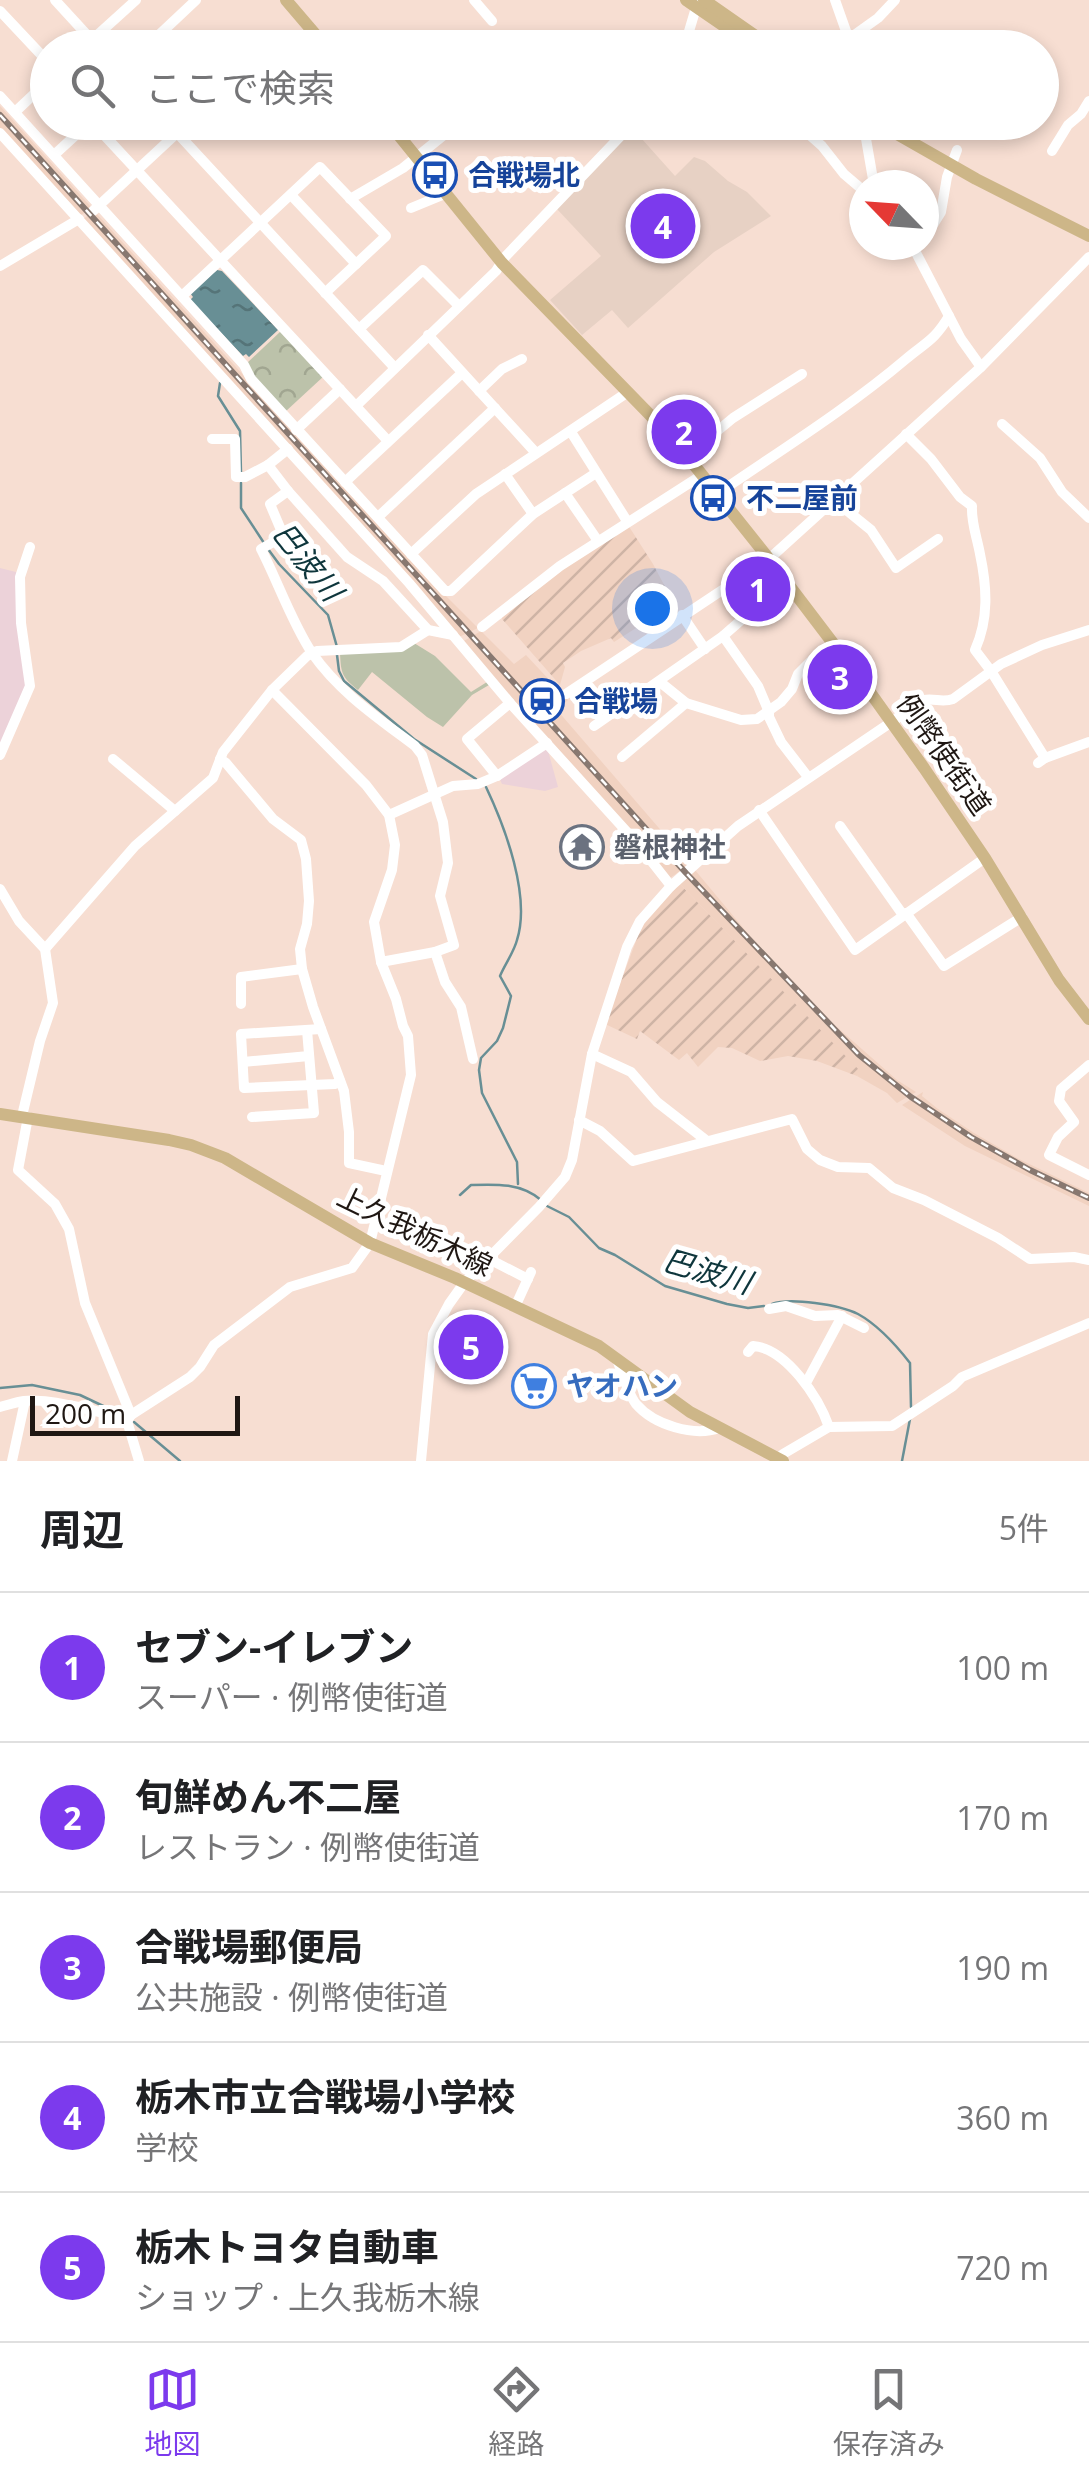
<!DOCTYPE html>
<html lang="ja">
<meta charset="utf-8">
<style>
:root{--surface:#fff;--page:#f2f2f2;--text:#202124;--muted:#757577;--line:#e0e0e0;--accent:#7c3aed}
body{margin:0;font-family:"Open Sans","Noto Sans JP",sans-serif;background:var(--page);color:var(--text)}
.compass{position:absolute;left:849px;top:170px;width:90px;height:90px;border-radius:50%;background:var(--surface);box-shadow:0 5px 15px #0003;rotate:295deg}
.scale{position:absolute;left:30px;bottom:25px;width:210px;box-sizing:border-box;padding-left:10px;border:5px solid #1f1713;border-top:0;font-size:28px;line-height:35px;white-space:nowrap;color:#1f1713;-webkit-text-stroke:8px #fff;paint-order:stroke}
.you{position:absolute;left:652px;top:608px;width:35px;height:35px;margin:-25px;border:8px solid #fff;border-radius:50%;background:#1a73e8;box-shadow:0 0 0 15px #1a73e833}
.badge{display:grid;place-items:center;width:65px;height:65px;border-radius:50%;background:var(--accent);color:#fff;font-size:32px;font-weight:700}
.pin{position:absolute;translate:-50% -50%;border:5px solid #fff;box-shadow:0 2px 10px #0006}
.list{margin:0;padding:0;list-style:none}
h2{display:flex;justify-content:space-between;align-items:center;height:130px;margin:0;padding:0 40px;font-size:42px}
h2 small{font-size:32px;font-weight:400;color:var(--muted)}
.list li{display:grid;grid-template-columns:65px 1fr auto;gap:30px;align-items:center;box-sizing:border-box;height:150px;padding:0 40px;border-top:2px solid var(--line)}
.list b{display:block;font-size:38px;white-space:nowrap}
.list p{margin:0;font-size:32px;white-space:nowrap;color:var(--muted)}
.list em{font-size:32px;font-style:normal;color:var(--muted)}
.icon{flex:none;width:55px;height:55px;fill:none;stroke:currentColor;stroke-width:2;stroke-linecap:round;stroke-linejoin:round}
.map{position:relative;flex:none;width:1089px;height:1461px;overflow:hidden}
.search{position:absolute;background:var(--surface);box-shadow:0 5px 15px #0003;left:30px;right:30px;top:30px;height:110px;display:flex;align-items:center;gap:25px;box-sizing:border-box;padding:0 35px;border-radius:55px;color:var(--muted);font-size:38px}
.sheet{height:880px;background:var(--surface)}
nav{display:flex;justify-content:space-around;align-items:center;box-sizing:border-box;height:140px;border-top:2px solid var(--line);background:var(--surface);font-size:28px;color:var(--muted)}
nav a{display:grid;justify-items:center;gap:5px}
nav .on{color:var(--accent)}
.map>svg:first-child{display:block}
.commercial{fill:#ecd2d9}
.industrial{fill:url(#industrial-furrows)}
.education{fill:#e7d1c4}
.built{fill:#f1d2c1}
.park{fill:url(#park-crowns)}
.pitch{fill:#bcc2aa}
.water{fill:url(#water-ripples)}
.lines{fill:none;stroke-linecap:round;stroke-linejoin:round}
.stream{stroke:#688f95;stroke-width:2.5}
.minor{stroke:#fff;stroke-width:10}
.major{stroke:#cdb688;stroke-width:12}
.rail-casing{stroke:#887870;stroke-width:6}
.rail{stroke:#fff;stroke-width:2.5;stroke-dasharray:8;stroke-linecap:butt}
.labels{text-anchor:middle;stroke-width:10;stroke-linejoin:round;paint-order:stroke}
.transit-label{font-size:28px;font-weight:bold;fill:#164399;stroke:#fff;text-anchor:start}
.street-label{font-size:28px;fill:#1f1713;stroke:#fff}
.worship-label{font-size:28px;font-weight:bold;fill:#5b616d;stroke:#fff;text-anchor:start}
.shop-label{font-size:28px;font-weight:bold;fill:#366cbe;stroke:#fff;text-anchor:start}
.water-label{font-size:30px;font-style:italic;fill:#0e363c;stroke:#fff}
</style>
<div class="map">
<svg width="1089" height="1461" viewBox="0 0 1089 1461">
<defs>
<pattern id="industrial-furrows" width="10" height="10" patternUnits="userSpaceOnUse" patternTransform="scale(2.5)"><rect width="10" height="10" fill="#f1d2c1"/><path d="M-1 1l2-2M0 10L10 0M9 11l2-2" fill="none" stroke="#ceb4a5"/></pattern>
<pattern id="park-crowns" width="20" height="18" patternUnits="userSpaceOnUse" patternTransform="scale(2.5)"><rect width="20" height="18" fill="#bcc2aa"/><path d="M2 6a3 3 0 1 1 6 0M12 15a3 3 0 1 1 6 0" fill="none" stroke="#a1a691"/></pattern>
<pattern id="water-ripples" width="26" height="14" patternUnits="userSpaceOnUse" patternTransform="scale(2.5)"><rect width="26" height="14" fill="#688f95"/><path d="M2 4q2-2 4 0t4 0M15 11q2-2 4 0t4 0" fill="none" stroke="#557478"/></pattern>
</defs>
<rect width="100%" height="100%" fill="#f7ded2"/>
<!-- commercial -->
<g class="commercial">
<polygon points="0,568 16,572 18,615 27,681 0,749"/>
<polygon points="547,747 558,787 545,791 502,784 499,777"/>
</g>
<!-- industrial -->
<g class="industrial">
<polygon points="628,525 653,564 679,613 659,627 652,618 614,642 611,638 581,651 563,663 565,667 560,685 502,619 502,616 561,571"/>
<polygon points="679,883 861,1071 857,1076 817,1061 788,1056 760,1061 732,1048 718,1047 698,1067 687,1053 679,1060 640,1031 637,1039 605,1024 639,933 647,919"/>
</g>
<!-- education -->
<polygon class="education" points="633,129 675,176 694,157 705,161 728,181 747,192 771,216 714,252 628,328 612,310 582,335 550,300 601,256 556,208"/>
<!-- built -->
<g class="built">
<polygon points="0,106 92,208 91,209 81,215 0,128"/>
<polygon points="92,213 96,213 426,576 478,628 459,637 83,219"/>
<polygon points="481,631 514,664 526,655 568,700 557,710 690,864 670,878 462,642"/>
<polygon points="695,870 750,936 829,1020 897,1080 916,1092 897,1103 887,1093 857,1076 860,1071 679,883"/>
<polygon points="923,1092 922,1096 938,1109 974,1133 1019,1159 1089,1193 1089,1206 965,1146 902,1105"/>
</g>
<!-- park -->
<polygon class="park" points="281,331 324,376 285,412 254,378 247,363"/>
<!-- pitch -->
<path class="pitch" d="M414,643L435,656L471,692L487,682L489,685L472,695L443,727L427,717L372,672L358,690C342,677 341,674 340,653Z"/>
<!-- water -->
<polygon class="water" points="217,270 222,271 278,330 249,357 246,354 243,356 190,300 193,297 190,293"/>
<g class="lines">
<!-- stream -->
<g class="stream">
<polyline points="220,383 218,396 240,431 241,473"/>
<polyline points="241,483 241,508 264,543"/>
<polyline points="268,549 279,564 328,615 337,647"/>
<polyline points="337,655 339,671 344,681 414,739 476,779"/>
<path d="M486,787C505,827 531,896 517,940C514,952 505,964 500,976L511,996L503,1028L497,1041L481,1058L479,1070L482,1093L517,1162L518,1184"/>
<path d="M460,1195L471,1185C497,1184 521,1183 541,1200"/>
<polyline points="547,1206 569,1217 599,1248 615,1255 665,1286 727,1304 748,1308 764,1306"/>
<path d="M772,1304C790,1297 840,1305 858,1314C878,1325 896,1345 910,1363L911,1407"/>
<polyline points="0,1388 32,1385 80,1395 118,1413"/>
<polyline points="134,1422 180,1461"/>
<polyline points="902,1461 910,1419"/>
</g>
<!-- minor -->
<g class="minor">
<polyline points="55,0 99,48"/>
<polyline points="474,0 492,21"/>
<polyline points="835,0 852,48"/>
<polyline points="0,11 48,62"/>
<polyline points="850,38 878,18 895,0"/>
<polyline points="83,48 136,0"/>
<polyline points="145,48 196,0"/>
<polyline points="634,48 645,39"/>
<polyline points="684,48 698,1"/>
<polyline points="0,96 244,365 251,379 445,591 451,591 533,514 596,473"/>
<polyline points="15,112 48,81"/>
<polyline points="92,122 388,441"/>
<polyline points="167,122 394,367"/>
<polyline points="795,122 822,146 844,174 864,191"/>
<polyline points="869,122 865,133 874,185"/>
<polyline points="0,133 409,583 510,703 637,843 671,886"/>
<polyline points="1052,151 1068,125 1081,114 1089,101"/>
<polyline points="54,155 90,122"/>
<polyline points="291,195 356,264"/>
<polyline points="350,199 403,168 460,122"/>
<polyline points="411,208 445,194"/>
<polyline points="93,211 177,133"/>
<polyline points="924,239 941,212 947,177 957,150"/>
<polyline points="912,245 961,339 981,367"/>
<polyline points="0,266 79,219"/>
<polyline points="182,296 320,167 386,236 325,293"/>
<polyline points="359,329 423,270 459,306"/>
<polyline points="428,335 536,453"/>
<polyline points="479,391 502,369 522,359"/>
<polyline points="356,406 496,271 505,257 634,122"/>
<polyline points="1002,424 1040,458 1062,492 1089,518"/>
<polyline points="296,430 340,389"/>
<polyline points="571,432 627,521"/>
<path d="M906,434L931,459L960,497L972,506C971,523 977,537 980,554C987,587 989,619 975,650L991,671L1045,758"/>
<polyline points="212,439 235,439 236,477 245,477 268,465"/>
<polyline points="288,449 268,465 288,491 347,557 383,581 428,630 453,635"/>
<polyline points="687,456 733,418 802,374"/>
<polyline points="505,474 533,514"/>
<polyline points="345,482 462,373"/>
<polyline points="565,493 598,541"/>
<path d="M717,494C781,450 847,409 906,359C926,342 934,341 949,316"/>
<polyline points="834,500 871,530 896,568 938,539"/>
<polyline points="378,517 495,408"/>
<path d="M282,537L261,549C278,582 292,623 312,653C339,692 378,718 415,746L422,755L443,822L448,863L440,896L454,945L435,952L381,962"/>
<polyline points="287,544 270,504 288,491"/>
<polyline points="411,554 476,494 628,392"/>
<polyline points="682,615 705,649"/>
<polyline points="482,627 560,566 702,475"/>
<polyline points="723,636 758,686 769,712 769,717 781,742 808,777"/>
<polyline points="660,682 686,703 741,720 757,719 781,702 792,689 798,674 816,656 834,644"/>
<polyline points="566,694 769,559 981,367 1089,257"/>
<polyline points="594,726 723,636 786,581"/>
<polyline points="0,755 30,686 21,623 20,577 30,547"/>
<polyline points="622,757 686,703"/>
<polyline points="113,759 175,811"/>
<polyline points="220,759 226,763 273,819 301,840 306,859 309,901 307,924 300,949 302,969 313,1007 344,1091 349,1132 349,1163 386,1171"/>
<polyline points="1038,763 1045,758 1089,742"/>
<polyline points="497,776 467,739 510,703"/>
<polyline points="759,810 855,950 985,858"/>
<polyline points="389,815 453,786 478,784 497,776 547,743"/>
<polyline points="840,826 903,915"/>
<polyline points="0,889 19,921 45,949 53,1003 40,1041 22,1116"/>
<polyline points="906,913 944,966 1022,917"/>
<polyline points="45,949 135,846 213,778 223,752 272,690 307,656 317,651 401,647 428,630"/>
<polyline points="435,952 445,982 461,1007 473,1059"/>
<polyline points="241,1004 241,977 302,969"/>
<polyline points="321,1029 241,1034 244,1088 335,1084 340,1081"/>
<polyline points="592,1054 631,1072 657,1102 707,1141"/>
<polyline points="243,1062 309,1056"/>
<polyline points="1089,1065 1061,1089 1059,1101 1074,1122 1058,1137 1049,1155 1089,1175"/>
<polyline points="28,1117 18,1170 55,1204 69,1229 85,1303 131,1415"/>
<polyline points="252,1117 314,1113 307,1030"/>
<polyline points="579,1120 600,1131 633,1161 792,1119 807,1149 820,1160 838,1167 869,1168 893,1188 924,1200 998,1238 1030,1259 1074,1257 1089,1260"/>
<polyline points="489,1259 528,1279"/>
<polyline points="515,1307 531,1272"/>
<polyline points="769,1309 786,1306 815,1316 838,1315 864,1328"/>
<path d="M748,1352L753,1346C786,1348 819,1398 829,1427"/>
<path d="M617,1359C622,1373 627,1392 636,1404C654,1425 694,1437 719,1428"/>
<polyline points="806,1383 842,1316"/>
<path d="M0,1407C8,1405 16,1402 24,1401C46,1398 106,1412 127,1421"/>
<polyline points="127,1421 131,1415 190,1377 200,1367 214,1345 290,1287 352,1268 370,1243 411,1075 408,1036 403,1026 396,999 381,962 374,922 392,870 395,845 389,815 366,785 272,690"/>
<polyline points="127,1421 139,1461"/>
<polyline points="776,1460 783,1454 829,1427 892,1426 953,1386 962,1377 1089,1323"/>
<polyline points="12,1461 25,1401"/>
<path d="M421,1461L433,1334L449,1304L464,1283L539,1207L565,1177L572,1160L592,1054L627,947L640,921L671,886L738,826L924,700C935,698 942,703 953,699L1001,664L1042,645L1089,630"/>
</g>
<!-- major -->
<g class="major">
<polyline points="286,0 327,48"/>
<polyline points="686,0 756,48"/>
<polyline points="704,0 773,48"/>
<polyline points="388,122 502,263 652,417 687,456 769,559 867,688 924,768 985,858 1059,980 1089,1019"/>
<polyline points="876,122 976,179 1089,236"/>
<polyline points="0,1114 169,1140 191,1145 225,1158 370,1243 455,1278 599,1346 690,1412 783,1461"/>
</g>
<!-- rail casing -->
<g class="rail-casing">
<polyline id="rail" points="0,115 686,873 859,1055 911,1097 971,1137 1030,1170 1089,1198"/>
</g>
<!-- rail -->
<use href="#rail" class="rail"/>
</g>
<!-- icons -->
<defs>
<g id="bus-ring" transform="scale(2.25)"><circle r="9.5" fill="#fff" stroke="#1a4fb4" stroke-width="1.5"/><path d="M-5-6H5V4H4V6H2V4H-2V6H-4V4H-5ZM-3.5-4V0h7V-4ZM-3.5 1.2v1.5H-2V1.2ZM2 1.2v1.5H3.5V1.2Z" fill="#1a4fb4"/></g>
<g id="station-ring" transform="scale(2.25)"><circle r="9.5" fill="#fff" stroke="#1a4fb4" stroke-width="1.5"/><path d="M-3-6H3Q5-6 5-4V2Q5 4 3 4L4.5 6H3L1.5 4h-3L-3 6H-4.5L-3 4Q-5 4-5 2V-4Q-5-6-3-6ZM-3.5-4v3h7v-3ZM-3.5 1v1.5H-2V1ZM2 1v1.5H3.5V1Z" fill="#1a4fb4"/></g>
<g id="temple-ring" transform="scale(2.25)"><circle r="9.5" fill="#fff" stroke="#6b7280" stroke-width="1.5"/><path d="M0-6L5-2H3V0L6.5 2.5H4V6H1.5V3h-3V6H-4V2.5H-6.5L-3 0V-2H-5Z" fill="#6b7280"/></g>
<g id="supermarket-ring" transform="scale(2.25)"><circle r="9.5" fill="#fff" stroke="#3f7fe0" stroke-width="1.5"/><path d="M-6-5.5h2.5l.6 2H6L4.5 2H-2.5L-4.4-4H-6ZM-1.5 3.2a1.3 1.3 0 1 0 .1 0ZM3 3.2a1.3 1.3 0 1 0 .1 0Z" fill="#3f7fe0"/></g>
</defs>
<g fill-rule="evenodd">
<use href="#bus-ring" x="435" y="175"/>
<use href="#bus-ring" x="713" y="498"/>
<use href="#station-ring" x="542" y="701"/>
<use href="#temple-ring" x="582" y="847"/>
<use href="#supermarket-ring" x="534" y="1386"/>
</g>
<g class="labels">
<!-- transit labels -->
<g class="transit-label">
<text x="468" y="185">合戦場北</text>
<text x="746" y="508">不二屋前</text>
<text x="574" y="711">合戦場</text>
</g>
<!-- street labels -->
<g class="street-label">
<text transform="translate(944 754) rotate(55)" y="10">例幣使街道</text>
<text transform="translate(415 1231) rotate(26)" y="10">上久我栃木線</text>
</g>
<!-- worship labels -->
<g class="worship-label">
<text x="614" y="857">磐根神社</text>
</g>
<!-- shop labels -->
<g class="shop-label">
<text x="566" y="1396">ヤオハン</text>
</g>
<!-- water labels -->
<g class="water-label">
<text transform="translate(307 562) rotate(51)" y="10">巴波川</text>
<text transform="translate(707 1272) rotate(16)" y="10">巴波川</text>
</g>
</g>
</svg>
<svg class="compass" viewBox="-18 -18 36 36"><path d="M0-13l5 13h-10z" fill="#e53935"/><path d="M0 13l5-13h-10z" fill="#757577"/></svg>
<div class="scale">200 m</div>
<div class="you"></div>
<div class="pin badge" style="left:758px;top:589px">1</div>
<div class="pin badge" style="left:684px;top:432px">2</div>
<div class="pin badge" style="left:840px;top:677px">3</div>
<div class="pin badge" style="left:663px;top:226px">4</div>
<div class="pin badge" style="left:471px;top:1347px">5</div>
<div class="search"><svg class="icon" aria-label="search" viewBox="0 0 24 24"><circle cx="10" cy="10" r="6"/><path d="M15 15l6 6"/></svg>ここで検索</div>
</div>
<section class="sheet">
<h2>周辺<small>5件</small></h2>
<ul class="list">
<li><span class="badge">1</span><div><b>セブン-イレブン</b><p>スーパー · 例幣使街道</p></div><em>100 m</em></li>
<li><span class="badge">2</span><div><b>旬鮮めん不二屋</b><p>レストラン · 例幣使街道</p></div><em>170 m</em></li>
<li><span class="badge">3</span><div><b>合戦場郵便局</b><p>公共施設 · 例幣使街道</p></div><em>190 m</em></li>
<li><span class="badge">4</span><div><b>栃木市立合戦場小学校</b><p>学校</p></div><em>360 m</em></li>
<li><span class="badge">5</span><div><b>栃木トヨタ自動車</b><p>ショップ · 上久我栃木線</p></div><em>720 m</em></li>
</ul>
</section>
<nav>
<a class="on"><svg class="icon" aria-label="map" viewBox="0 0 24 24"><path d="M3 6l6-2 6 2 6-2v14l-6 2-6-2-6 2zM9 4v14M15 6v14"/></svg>地図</a>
<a><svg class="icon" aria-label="directions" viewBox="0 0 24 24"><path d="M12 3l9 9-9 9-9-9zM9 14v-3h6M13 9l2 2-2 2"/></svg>経路</a>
<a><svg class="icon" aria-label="saved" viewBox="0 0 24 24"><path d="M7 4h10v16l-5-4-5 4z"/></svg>保存済み</a>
</nav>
